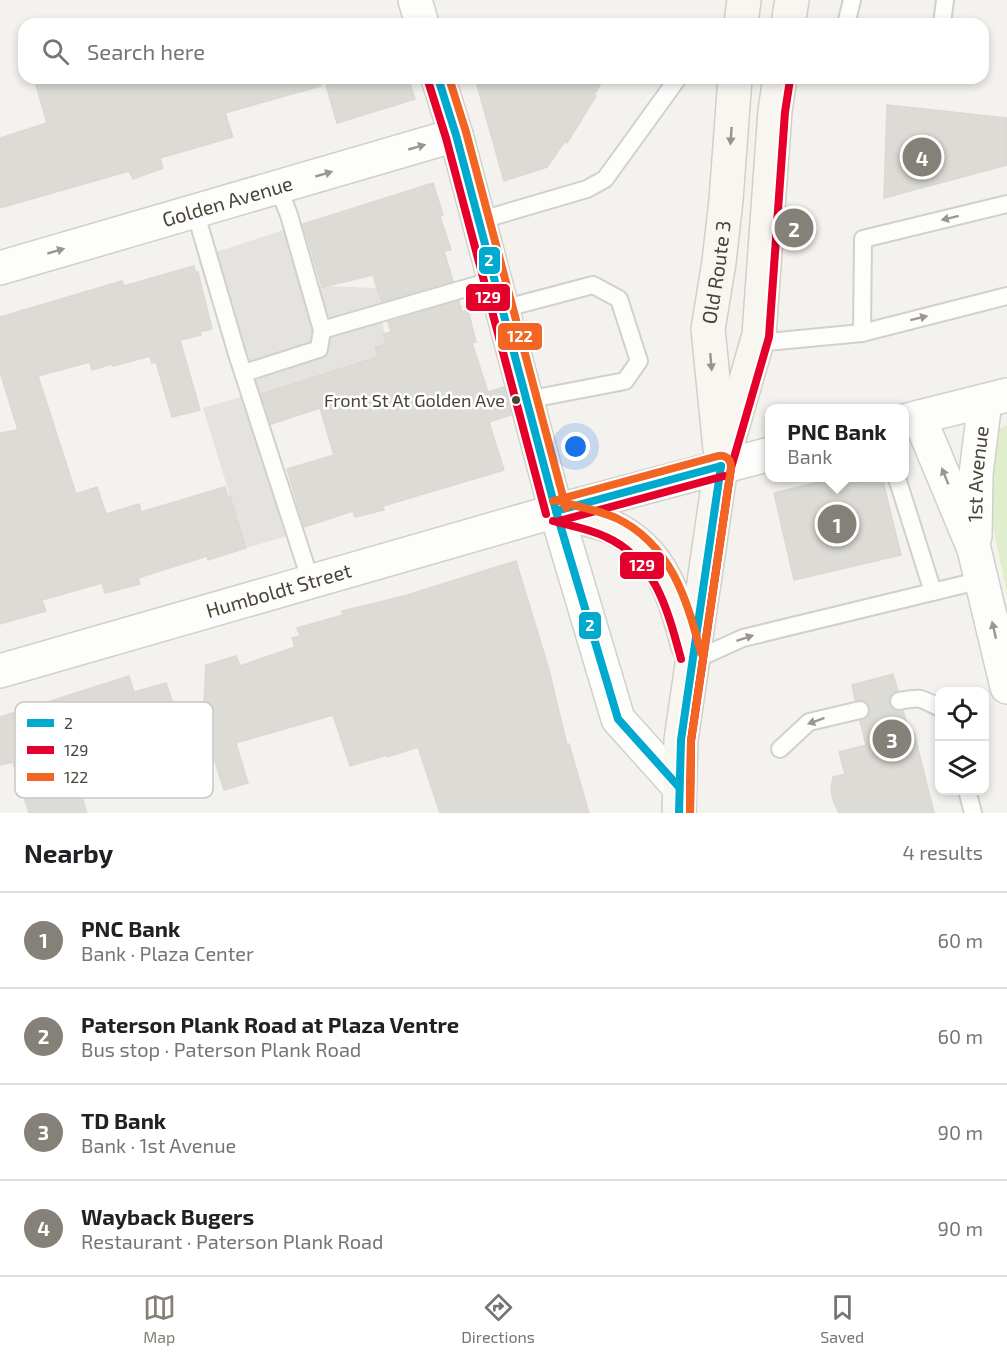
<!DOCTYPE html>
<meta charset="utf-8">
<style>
:root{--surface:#fff;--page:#f2f2f2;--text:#202124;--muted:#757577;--line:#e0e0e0;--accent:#858178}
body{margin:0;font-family:"Exo 2",sans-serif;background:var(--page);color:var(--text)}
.controls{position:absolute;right:18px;bottom:18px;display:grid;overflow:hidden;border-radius:12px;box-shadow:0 3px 9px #0003}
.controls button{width:54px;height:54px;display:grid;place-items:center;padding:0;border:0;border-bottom:2px solid var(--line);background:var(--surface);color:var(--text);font:30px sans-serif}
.you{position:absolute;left:576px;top:447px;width:21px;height:21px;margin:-15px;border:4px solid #fff;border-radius:50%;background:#1a73e8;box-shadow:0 0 0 9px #1a73e833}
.badge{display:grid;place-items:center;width:39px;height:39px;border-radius:50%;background:var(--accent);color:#fff;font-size:20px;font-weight:700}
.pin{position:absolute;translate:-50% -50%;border:3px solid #fff;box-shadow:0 2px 6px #0006}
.popup{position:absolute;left:765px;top:404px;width:144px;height:78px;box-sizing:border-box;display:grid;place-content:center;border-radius:12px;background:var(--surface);filter:drop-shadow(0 2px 4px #0005);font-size:20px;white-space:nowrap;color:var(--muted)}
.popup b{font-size:22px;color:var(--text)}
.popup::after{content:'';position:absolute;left:50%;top:100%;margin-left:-12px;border:12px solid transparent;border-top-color:var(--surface)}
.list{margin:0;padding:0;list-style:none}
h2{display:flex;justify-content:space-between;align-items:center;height:78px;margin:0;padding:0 24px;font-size:26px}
h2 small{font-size:20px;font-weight:400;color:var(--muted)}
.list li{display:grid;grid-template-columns:39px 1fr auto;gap:18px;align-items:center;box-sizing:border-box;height:96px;padding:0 24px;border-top:2px solid var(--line)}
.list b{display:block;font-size:22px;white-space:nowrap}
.list p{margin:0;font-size:20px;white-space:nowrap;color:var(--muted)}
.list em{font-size:20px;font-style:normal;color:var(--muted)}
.icon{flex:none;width:33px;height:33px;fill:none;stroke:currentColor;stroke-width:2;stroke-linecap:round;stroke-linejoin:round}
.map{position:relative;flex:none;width:1007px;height:813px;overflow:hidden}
.search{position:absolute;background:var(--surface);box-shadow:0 3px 9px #0003;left:18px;right:18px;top:18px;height:66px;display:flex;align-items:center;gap:15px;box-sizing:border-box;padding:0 21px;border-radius:18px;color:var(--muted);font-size:22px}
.sheet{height:462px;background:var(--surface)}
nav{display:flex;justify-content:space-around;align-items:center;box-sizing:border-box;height:84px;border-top:2px solid var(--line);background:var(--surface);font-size:16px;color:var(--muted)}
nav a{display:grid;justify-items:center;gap:3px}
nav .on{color:var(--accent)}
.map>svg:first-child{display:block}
.green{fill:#e0eece}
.parking{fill:#e5e3df}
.building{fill:#dddbd6;stroke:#dcd9d3;stroke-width:1.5}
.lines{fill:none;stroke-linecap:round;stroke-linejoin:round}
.service-casing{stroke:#d1d0cb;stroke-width:20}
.minor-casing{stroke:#d1d0cb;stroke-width:36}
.tertiary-casing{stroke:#d1d0cb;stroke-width:36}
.secondary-casing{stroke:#d2cfc5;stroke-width:36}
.service{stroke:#fdfdfc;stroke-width:16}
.minor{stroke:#fdfdfc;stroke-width:33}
.tertiary{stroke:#fdfdfc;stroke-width:33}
.secondary{stroke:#f7f6f1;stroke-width:33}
.bus-1-casing{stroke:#fff;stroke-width:12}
.bus-2-casing{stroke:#fff;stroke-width:12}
.bus-3-casing{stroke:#fff;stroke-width:12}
.bus-1{stroke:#00a9ce;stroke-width:8}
.bus-2{stroke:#e4002b;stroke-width:8}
.bus-3{stroke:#f26522;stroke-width:8}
.oneway{fill:#98948b}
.oneway2{fill:#9b9790}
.bus-dot{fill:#4a4438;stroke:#fff;stroke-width:2}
.labels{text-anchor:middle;stroke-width:5;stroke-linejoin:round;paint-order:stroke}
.bus-label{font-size:18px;fill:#4a4438;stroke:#fff;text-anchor:end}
.street-label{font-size:20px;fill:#4a4438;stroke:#fff}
.key{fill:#fff;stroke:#c9c7c3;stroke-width:1.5}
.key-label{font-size:16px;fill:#4a4438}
.line-badge{stroke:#fff;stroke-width:2}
.badge-label{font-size:16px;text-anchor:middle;font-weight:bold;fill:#fff}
</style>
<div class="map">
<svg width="1007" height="813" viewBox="0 0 1007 813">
<rect width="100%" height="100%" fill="#f3f2ee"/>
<!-- green -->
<polygon class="green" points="1007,425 1007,593 986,494 998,429"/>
<!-- parking -->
<polygon class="parking" points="302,224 320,286 377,288 386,344 378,357 256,395 300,532 246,548 203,408 241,397 198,258"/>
<!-- building -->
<g class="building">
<polygon points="34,78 320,78 321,86 225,113 233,137 160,158 163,168 133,179 129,171 0,208 0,138 47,123"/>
<polygon points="324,78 408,78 415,99 337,123"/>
<polygon points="475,78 604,78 594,95 596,96 567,143 565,141 547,167 504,181"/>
<polygon points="887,105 1007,118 1007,165 884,198"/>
<polygon points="433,183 443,215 440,216 451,250 444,251 453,281 381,302 373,275 322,287 303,224"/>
<polygon points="194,266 196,273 198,272 212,329 200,332 201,335 180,340 200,410 172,417 156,362 152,363 150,356 113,366 112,364 92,370 90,362 38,376 76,494 97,487 106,514 139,504 141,512 225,487 228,496 230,496 246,548 208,560 207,556 138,578 140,584 105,593 102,583 42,600 46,611 0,624 0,433 18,430 0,372 0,317 122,281 124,286"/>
<polygon points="459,301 462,312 468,310 476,342 472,343 488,392 504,387 511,415 489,422 504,470 383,506 384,510 355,517 353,511 304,527 287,469 334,455 320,408 271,424 261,394 378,357 375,347 386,344 383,334 391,332 388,322"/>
<polygon points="839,477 882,477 901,555 794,580 774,493"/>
<polygon points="516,561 549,670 567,745 569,744 589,813 440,813 418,747 387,757 387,755 350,766 333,715 236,743 248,783 224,790 213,755 201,759 206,665 236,656 240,666 295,647 292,638 300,636 297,628 343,615 342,611 404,596"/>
<polygon points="893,674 898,691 892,693 889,703 895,711 903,711 910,734 914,733 934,813 839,813 833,800 831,788 833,777 845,774 839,752 866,745 860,721 867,718 870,712 867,702 862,700 855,700 852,685"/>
<polygon points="129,676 134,692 166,683 192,761 160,769 146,723 66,746 87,813 29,813 13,762 0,765 0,717"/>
</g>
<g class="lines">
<!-- service casing -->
<g class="service-casing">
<g id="service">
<polyline points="846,24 852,0"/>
<polyline points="942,24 945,0"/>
<polyline points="195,211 237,354 311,582"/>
<polyline points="478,221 587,189 605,179 678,78"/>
<polyline points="502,309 593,285 619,299 639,361 625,381 526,400"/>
<polyline points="322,330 494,280"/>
<polyline points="862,333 863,239 1007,204"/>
<polyline points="757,343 862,333 1007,296"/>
<polyline points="244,373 319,349 322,330 289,215 278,187"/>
<polyline points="897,478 933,592"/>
<polyline points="692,661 743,638 982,580"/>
<path d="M899,701C921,697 919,697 940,708"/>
<polyline points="780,749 809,722 860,710"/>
<polyline points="967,790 973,813"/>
</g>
</g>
<!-- minor casing -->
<g class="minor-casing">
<g id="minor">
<path id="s1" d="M0,268L456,135"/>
<polyline points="919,417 974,549 1007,687"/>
<path id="s2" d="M975,536L976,474L985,401"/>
<path id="s3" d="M0,671L556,511L618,719L679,787"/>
</g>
</g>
<!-- tertiary casing -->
<g class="tertiary-casing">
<g id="tertiary">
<polyline points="415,0 422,24"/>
<polyline points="438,78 456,135 556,511 770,454"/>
<polyline points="904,421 1007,395"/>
</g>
</g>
<!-- secondary casing -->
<g class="secondary-casing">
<g id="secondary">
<polyline points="741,24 744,0"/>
<polyline points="788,24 792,0"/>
<path id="s4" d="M720,449L708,329L719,262L726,200L735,78"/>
<path d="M556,511C574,517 597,520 614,528C663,552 675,598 688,646"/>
<polyline points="679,813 681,740 721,466 759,335 775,111 780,78"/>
</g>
</g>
<!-- service -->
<use href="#service" class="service"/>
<!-- minor -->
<use href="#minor" class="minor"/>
<!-- tertiary -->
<use href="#tertiary" class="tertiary"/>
<!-- secondary -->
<use href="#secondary" class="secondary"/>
<!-- bus-1 casing -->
<g class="bus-1-casing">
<g id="bus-1">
<polyline points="438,78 456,135 556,511 618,719 679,787"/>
<polyline points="556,511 721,466"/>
<polyline points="679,813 681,740 721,466"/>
</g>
</g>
<!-- bus-2 casing -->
<g class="bus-2-casing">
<g id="bus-2">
<polyline points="428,81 446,138 546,514"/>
<path d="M553,521C571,526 590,529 606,537C655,559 668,611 681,659"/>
<polyline points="559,521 724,476"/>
<polyline points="690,813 691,741 731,468 769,337 785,112 790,80"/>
</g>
</g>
<!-- bus-3 casing -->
<g class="bus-3-casing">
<g id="bus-3">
<polyline points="449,78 466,132 566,508"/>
<path d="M553,501L718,456C726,455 731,459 731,468L691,741L690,813"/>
<path d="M559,501C578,507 598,510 616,518C671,544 687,600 701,653"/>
</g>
</g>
<!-- bus-1 -->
<use href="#bus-1" class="bus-1"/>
<!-- bus-2 -->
<use href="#bus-2" class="bus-2"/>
<!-- bus-3 -->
<use href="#bus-3" class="bus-3"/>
</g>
<!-- one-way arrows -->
<defs><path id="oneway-solid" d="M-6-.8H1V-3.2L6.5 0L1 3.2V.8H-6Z" transform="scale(1.5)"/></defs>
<g class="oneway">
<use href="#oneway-solid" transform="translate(731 136) rotate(94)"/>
<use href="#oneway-solid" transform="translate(711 362) rotate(85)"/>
</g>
<g class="oneway2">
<use href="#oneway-solid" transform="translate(417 147) rotate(-16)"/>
<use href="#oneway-solid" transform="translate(324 174) rotate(-16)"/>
<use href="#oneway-solid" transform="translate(950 218) rotate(166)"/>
<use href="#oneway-solid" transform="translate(56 251) rotate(-16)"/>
<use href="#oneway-solid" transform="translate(919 318) rotate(-14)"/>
<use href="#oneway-solid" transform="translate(945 476) rotate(-112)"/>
<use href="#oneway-solid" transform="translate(994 630) rotate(-103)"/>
<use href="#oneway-solid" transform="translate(745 638) rotate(-18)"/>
<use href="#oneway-solid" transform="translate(816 721) rotate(160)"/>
</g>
<!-- markers -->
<circle class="bus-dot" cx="516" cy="400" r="5"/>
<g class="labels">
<!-- bus labels -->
<g class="bus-label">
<text x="505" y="407">Front St At Golden Ave</text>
</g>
<!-- street labels -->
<g class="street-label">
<text dy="7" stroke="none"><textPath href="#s1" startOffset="237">Golden Avenue</textPath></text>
<text dy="7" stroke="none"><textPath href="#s4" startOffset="178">Old Route 3</textPath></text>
<text dy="7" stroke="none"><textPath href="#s2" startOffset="62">1st Avenue</textPath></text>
<text dy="7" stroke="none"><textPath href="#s3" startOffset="290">Humboldt Street</textPath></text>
</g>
</g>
<!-- legend -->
<rect x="15" y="702" width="198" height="96" rx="9" class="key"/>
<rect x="27" y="719" width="27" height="8" fill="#00a9ce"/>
<rect x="27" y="746" width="27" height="8" fill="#e4002b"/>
<rect x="27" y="773" width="27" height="8" fill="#f26522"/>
<g class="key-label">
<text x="64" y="729">2</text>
<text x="64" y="756">129</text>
<text x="64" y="783">122</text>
</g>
<g class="line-badge">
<rect x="478" y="246" width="23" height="29" rx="6" fill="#00a9ce"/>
<rect x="465" y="283" width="46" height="29" rx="6" fill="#e4002b"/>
<rect x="497" y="322" width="46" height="29" rx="6" fill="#f26522"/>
<rect x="619" y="551" width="46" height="29" rx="6" fill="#e4002b"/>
<rect x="578" y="611" width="24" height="29" rx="6" fill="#00a9ce"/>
</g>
<g class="badge-label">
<text x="489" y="266">2</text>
<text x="488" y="303">129</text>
<text x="520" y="342">122</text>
<text x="642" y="571">129</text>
<text x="590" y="631">2</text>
</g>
</svg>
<div class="controls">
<button><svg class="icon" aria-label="locate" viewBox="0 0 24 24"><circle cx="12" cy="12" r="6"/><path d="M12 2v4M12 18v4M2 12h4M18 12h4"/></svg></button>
<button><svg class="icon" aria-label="layers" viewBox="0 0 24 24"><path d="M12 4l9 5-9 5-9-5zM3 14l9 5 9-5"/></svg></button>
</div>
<div class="you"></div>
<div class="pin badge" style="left:837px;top:524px">1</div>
<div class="popup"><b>PNC Bank</b>Bank</div>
<div class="pin badge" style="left:794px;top:228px">2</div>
<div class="pin badge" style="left:892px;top:739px">3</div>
<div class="pin badge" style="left:922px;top:157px">4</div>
<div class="search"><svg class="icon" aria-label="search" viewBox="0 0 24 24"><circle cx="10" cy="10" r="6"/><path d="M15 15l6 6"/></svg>Search here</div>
</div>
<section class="sheet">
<h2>Nearby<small>4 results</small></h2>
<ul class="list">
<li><span class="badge">1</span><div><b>PNC Bank</b><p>Bank · Plaza Center</p></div><em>60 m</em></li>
<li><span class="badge">2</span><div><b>Paterson Plank Road at Plaza Ventre</b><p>Bus stop · Paterson Plank Road</p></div><em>60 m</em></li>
<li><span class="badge">3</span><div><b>TD Bank</b><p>Bank · 1st Avenue</p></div><em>90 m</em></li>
<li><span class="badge">4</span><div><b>Wayback Bugers</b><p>Restaurant · Paterson Plank Road</p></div><em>90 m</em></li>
</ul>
</section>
<nav>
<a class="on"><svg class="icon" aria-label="map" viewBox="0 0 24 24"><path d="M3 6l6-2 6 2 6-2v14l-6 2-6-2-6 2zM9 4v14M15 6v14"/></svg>Map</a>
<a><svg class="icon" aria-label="directions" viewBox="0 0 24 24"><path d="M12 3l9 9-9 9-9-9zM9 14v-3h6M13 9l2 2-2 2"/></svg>Directions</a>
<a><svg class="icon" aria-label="saved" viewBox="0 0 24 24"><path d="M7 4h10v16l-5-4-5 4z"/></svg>Saved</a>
</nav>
